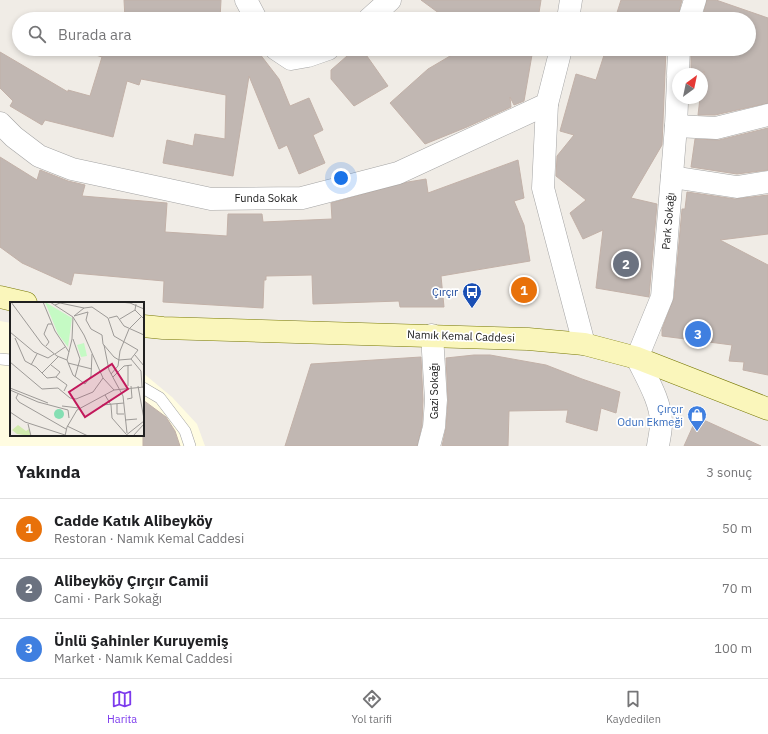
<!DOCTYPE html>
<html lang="tr">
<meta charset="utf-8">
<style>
:root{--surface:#fff;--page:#f6f6f6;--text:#202124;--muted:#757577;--line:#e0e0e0;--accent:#7c3aed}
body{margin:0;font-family:"IBM Plex Sans",sans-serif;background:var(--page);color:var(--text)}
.compass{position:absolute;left:672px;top:68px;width:36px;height:36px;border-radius:50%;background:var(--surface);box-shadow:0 2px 6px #0003;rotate:33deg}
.you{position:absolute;left:341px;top:178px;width:14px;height:14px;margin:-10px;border:3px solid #fff;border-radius:50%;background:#1a73e8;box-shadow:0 0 0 6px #1a73e833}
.badge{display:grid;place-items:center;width:26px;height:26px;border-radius:50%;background:var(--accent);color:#fff;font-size:13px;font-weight:700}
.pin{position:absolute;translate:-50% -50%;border:2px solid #fff;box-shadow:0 1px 4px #0006}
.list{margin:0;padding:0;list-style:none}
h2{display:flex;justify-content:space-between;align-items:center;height:52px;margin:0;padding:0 16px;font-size:17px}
h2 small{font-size:13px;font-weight:400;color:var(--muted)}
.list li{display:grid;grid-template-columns:26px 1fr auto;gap:12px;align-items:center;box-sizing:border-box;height:60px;padding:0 16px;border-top:1px solid var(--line)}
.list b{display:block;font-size:15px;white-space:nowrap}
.list p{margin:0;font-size:13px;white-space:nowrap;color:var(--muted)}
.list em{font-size:13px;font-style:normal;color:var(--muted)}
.icon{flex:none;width:22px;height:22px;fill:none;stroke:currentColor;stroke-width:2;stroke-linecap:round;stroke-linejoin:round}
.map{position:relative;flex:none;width:768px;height:446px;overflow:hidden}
.search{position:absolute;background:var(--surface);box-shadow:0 2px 6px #0003;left:12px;right:12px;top:12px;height:44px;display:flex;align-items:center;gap:10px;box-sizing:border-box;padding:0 14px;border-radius:22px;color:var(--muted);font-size:15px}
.sheet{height:232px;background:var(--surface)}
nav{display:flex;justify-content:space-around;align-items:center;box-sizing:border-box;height:56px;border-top:1px solid var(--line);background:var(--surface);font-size:11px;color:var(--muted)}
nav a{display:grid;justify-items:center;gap:2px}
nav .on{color:var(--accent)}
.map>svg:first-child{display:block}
.education{fill:#fffce1}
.building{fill:#c1b7b2;stroke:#c2b1a8}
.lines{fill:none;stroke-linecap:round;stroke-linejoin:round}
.lane-casing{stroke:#a4a4a4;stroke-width:12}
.street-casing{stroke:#a4a4a4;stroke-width:23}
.secondary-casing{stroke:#787905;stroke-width:23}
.lane{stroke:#fff;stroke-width:11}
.street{stroke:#fff;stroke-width:22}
.secondary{stroke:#faf6bb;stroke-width:22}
.labels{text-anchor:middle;stroke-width:3.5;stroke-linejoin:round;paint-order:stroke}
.street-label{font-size:11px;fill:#202020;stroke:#fff}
.transit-label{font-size:11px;fill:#164399;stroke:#fff;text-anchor:end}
.shop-label{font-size:11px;fill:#366cbe;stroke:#fff;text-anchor:end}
.inset-road{fill:none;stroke:#9d9a97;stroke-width:1}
.view{fill:#c2185b;fill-opacity:0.15;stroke:#c2185b;stroke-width:2}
.inset-edge{fill:none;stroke:#202020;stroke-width:2}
</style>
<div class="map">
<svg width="768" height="446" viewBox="0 0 768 446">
<rect width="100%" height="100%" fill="#f0ece6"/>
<!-- education -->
<polygon class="education" points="0,321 11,323 11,435 143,435 143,373 172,397 197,424 205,446 0,446"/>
<!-- building -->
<g class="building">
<polygon points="124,0 221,0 220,19 125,19"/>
<polygon points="421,0 541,0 538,19 447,19"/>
<polygon points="621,0 682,0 677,19 615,19"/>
<polygon points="707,0 716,0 768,18 768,103 715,115 698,115 700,98 702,98 704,71 702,75 691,74 691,49 749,49 749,19 702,19"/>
<polygon points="80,49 256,49 279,79 290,106 309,98 323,130 313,135 325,163 299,174 287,145 279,149 249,76 233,176 163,163 167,140 193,146 195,134 225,139 226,95 141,79 139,85 127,81 113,137 45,120 42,125 10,106 13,101 0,88 0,52 68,92 68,90 90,96 102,57 80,50"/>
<polygon points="355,49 362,49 388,86 354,106 331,79 331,70"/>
<polygon points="462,49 533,49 524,101 514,105 510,97 511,107 467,127 425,144 390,103 428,69"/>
<polygon points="606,49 666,49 662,145 631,198 657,204 649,297 596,288 603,230 583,239 570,213 586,200 556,176 557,156 574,135 560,131 576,74 596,80"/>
<polygon points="768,128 768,170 737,174 691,167 695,139 719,140"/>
<polygon points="0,157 37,180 40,170 68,181 85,185 82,196 167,203 165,232 227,236 228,214 262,214 263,222 332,219 331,203 408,182 426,179 428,193 518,160 524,198 514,201 524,225 530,261 441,276 444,307 400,307 399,301 313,304 312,275 266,276 266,280 264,280 263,308 163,302 164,281 74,273 71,285 22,263 0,247"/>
<polygon points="687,192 735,199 768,195 768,234 720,240 768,265 768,375 743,370 744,362 729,361 732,345 662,336 662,329 674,298 682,209 685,209"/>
<polygon points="474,355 490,355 546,365 582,379 620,392 616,413 601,408 597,431 566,422 568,410 509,411 508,446 442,446 446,428 448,401 446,358"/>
<polygon points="421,357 423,400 422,425 417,446 285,446 311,364"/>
<polygon points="143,400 166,417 175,431 180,446 143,446"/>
<polygon points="697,417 761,446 684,446"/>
</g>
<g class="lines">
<!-- lane casing -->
<g class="lane-casing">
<g id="lane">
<polyline points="0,359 11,360"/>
<polyline points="143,388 160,398 185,431 190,446"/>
</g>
</g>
<!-- street casing -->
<g class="street-casing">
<g id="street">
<polyline points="246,0 256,19"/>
<polyline points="369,19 390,0"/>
<polyline points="568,19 571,0"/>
<polyline points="689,19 695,0"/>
<polyline points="276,49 291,59 308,56 328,49"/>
<polyline points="678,74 679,49"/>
<polyline points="547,104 543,188 584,344"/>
<polyline points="0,123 14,137 39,156 72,169 211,199 302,198 398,173 547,104 561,49"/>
<polyline points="676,126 716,128 768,115"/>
<polyline points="672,177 737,187 768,182"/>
<polyline points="429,446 434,427 436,400 432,335"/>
<path d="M658,446C659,439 661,431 661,424C662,403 646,377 637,358L662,297L676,126L678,79"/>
</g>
</g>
<!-- secondary casing -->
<g class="secondary-casing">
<g id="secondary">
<polyline points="0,297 26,303"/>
<polyline points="143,326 163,328 528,339 584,344 637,358 768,409"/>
</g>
</g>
<!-- lane -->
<use href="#lane" class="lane"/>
<!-- street -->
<use href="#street" class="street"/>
<!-- secondary -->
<use href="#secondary" class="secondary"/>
</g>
<!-- icons -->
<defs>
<g id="bus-pin" transform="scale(1)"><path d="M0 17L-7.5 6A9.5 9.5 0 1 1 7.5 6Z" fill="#1a4fb4" stroke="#fff"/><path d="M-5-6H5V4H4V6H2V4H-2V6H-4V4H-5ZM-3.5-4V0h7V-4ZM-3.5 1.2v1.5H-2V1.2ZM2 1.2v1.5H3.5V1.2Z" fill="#fff"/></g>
<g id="shop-pin" transform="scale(1)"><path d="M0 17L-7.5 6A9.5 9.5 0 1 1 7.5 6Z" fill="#3f7fe0" stroke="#fff"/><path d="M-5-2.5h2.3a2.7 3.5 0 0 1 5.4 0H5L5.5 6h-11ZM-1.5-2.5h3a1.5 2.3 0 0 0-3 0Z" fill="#fff"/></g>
</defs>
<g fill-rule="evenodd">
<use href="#bus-pin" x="472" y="292"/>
<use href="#shop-pin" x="697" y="415"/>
</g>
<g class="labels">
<!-- street labels -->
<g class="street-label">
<text x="266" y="202">Funda Sokak</text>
<text transform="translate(668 221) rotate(-85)" y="4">Park Sokağı</text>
<text transform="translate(461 336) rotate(2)" y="4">Namık Kemal Caddesi</text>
<text transform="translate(434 391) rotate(-90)" y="4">Gazi Sokağı</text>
</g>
<!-- transit labels -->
<g class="transit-label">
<text x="458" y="296">Çırçır</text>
</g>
<!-- shop labels -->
<g class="shop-label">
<text x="683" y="413">Çırçır<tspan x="683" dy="13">Odun Ekmeği</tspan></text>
</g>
</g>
<!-- overview -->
<g transform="translate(10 302)">
<rect width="134" height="134" fill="#f0ece6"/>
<path d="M8,123L16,129L19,127L21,134L7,132L2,128Z" fill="#d1eaad"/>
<path d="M35,0L62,16L58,45L48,32ZM74,41L77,54L71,55L67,43Z" fill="#c5fac4"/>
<path d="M44 112a5 5 0 1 1 10 0a5 5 0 1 1-10 0Z" fill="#85dfb3"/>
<path class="inset-road" d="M1,0L32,42L47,54L57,58L63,73L75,82L81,74L82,52M33,0L45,29L59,50M40,0L63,15L62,37L57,58M110,0L120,1L134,7M45,3L50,1L74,6M82,5L98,16L104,34L128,48L121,57L109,58L104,55L93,42L92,33L81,27L76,18L78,10L64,14L74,6ZM125,8L134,17M99,16L107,14L114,24L134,33M110,17L125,8L126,2M0,30L24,50L38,56L44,52M5,36L15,59L26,65L37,76L46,75L57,83L54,89M63,37L70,57L65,75M94,43L99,68L113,94L117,131M36,44L39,40L34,32L38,22H42M45,52L55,45M125,53L134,64M121,57L131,69L132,85M0,60L32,87L48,86L60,96L66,97L83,90L93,76L74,33L63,15M58,61L82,67M21,63L27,52M41,63L50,70L46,75M32,71L48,55M101,72L108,64L110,49L119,27L131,15M103,75L114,64L122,63M93,76L104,88M118,84V63M128,84L134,117M0,86L38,101M0,88L28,100L58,108L59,116M8,92L6,96L9,100L56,127M95,93L101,103L102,116L116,132M117,97L122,96L121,84M107,102V112H114M92,103L114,101M52,104L69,106M0,110L15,120L55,133M115,118L127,117M18,122L21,134M57,124L78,134M55,134L57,125L67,108L104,88L134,85M115,134L134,119M123,134L134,122"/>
<path class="view" d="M102,62L118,87L75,115L59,90Z"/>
<rect width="134" height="134" class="inset-edge"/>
</g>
</svg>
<svg class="compass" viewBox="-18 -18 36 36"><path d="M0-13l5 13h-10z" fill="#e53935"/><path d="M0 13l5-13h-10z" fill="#757577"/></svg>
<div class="you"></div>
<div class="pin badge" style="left:524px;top:290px;background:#e8710a">1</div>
<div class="pin badge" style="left:626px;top:264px;background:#6b7280">2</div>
<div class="pin badge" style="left:698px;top:334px;background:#3f7fe0">3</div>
<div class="search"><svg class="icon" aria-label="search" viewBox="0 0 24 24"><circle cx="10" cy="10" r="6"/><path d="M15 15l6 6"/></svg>Burada ara</div>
</div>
<section class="sheet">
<h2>Yakında<small>3 sonuç</small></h2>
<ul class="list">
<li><span class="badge" style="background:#e8710a">1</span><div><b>Cadde Katık Alibeyköy</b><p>Restoran · Namık Kemal Caddesi</p></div><em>50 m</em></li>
<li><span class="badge" style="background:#6b7280">2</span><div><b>Alibeyköy Çırçır Camii</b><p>Cami · Park Sokağı</p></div><em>70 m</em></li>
<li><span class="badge" style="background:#3f7fe0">3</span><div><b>Ünlü Şahinler Kuruyemiş</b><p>Market · Namık Kemal Caddesi</p></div><em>100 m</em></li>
</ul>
</section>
<nav>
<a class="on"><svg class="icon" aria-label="map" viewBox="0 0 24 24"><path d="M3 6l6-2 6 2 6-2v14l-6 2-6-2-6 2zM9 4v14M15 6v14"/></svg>Harita</a>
<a><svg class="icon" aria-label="directions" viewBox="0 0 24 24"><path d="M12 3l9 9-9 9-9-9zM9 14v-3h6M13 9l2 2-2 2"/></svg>Yol tarifi</a>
<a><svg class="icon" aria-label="saved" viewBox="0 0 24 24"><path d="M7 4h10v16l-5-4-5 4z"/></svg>Kaydedilen</a>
</nav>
